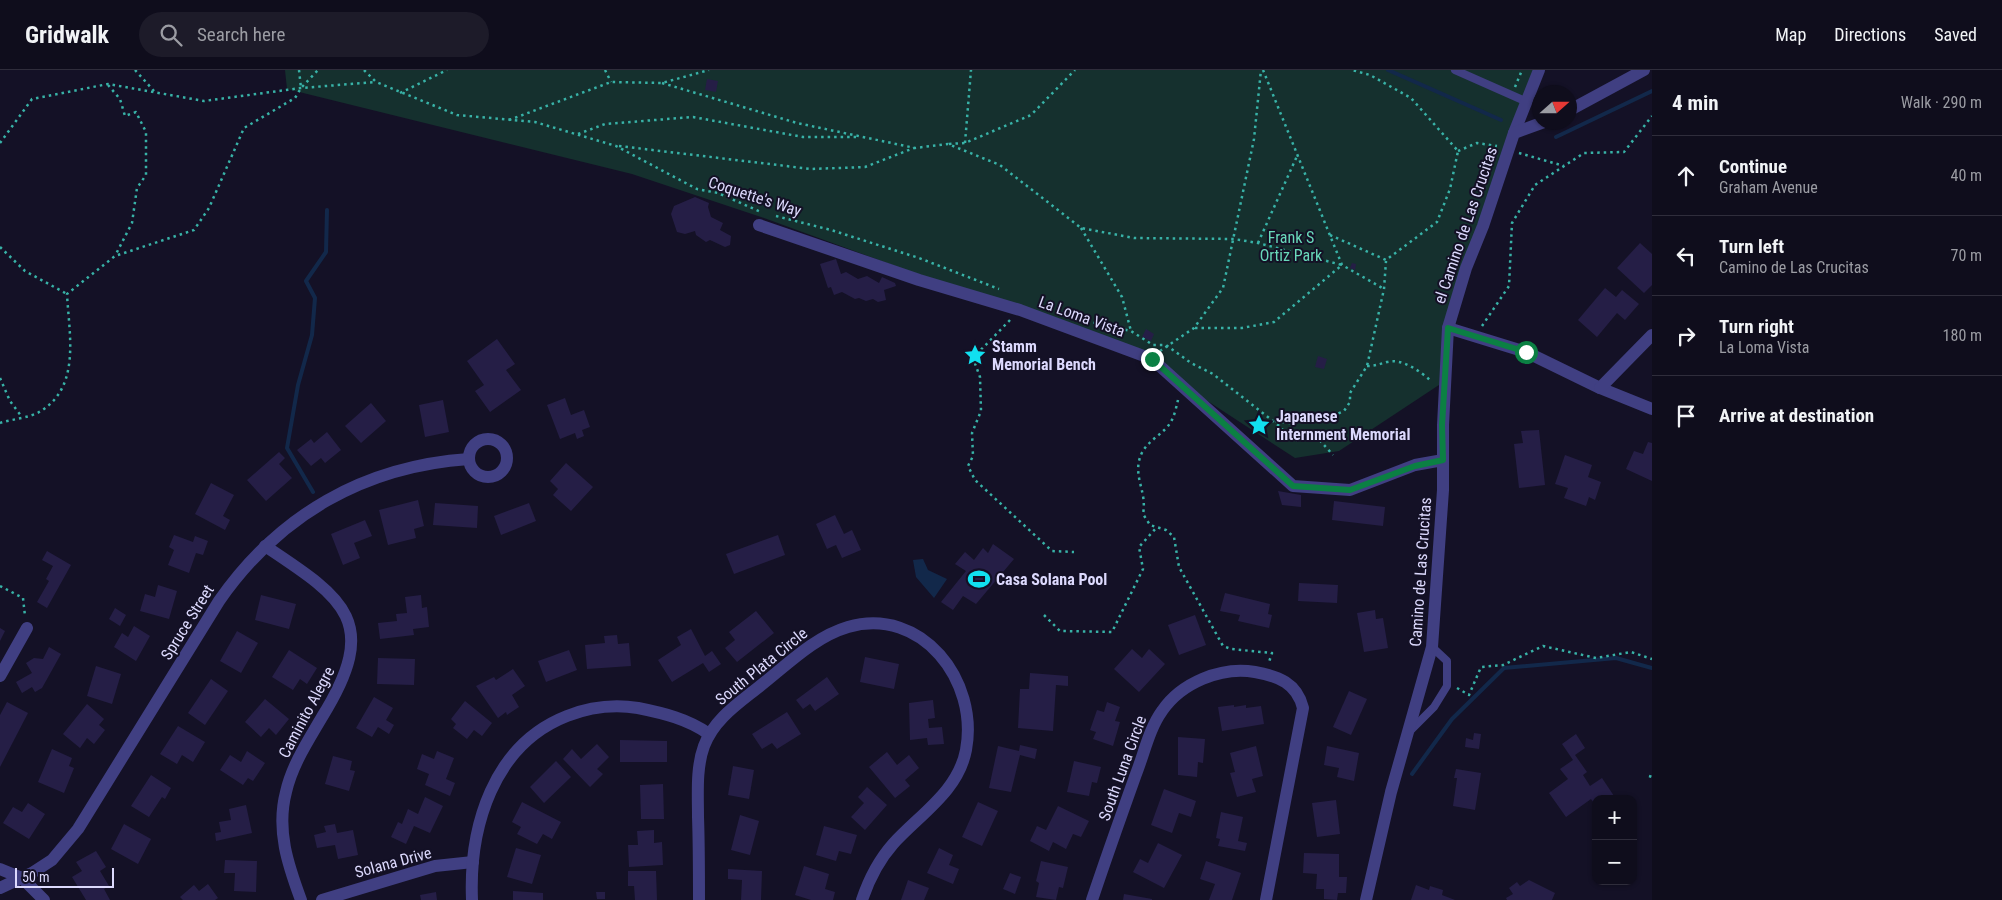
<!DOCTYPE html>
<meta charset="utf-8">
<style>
:root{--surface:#0f0d1c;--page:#1d1b29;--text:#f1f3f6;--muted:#9b9ca3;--line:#2f2d3b}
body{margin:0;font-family:"Roboto Condensed",sans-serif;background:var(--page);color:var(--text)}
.controls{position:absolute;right:15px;bottom:15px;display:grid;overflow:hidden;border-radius:10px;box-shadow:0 1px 4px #0004}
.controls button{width:45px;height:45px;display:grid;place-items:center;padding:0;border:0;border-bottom:1px solid var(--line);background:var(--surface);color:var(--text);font:25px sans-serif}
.compass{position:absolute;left:1532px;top:15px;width:45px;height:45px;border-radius:50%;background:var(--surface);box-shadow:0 1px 4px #0004;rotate:69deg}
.scale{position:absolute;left:15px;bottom:12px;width:99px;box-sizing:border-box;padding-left:5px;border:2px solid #dcd9fd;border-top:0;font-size:14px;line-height:18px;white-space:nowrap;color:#dcd9fd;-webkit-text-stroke:4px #141126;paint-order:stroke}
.stop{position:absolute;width:15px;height:15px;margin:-11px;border:4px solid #0b8043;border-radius:50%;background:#fff}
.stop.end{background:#0b8043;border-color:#fff;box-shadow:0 1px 5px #0008}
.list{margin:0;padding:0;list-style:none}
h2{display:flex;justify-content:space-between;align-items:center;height:65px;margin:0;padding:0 20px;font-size:21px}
h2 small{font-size:16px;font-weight:400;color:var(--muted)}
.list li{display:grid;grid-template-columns:32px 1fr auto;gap:15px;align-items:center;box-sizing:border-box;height:80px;padding:0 20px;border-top:1px solid var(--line)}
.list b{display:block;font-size:19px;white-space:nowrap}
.list p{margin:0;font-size:16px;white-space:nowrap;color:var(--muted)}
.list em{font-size:16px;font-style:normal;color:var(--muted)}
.icon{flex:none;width:28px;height:28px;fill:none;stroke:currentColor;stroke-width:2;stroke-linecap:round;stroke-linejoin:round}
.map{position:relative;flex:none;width:1652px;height:830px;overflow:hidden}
header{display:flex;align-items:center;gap:30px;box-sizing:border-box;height:70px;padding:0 25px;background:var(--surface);border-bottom:1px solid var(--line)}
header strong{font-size:24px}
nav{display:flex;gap:28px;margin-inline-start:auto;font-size:18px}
.search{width:350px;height:45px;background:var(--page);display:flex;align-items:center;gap:12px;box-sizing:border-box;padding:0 18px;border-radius:28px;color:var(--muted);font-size:19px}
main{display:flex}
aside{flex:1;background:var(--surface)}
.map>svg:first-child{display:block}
.green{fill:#15302e}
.water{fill:#12284a}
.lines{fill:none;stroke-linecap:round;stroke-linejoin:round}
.stream{stroke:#12284a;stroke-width:4}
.building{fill:#251e46}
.path{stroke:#38b2a7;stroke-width:2.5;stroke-dasharray:2.5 4;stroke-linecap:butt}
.service{stroke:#403f82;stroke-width:8}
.minor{stroke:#403f82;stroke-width:12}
.tertiary{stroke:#403f82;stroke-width:12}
.route{stroke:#0b8043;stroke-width:6}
.labels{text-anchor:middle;stroke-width:4;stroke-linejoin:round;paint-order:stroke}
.street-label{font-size:16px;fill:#dcd9fd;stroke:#141126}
.park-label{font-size:16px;fill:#69d9ba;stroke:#141126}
.poi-label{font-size:16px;font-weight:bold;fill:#dcd9fd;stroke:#141126;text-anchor:start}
</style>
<header>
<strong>Gridwalk</strong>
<div class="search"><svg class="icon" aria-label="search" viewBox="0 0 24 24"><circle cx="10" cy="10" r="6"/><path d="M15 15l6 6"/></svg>Search here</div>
<nav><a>Map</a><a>Directions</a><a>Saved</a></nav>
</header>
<main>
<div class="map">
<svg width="1652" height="830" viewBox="0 0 1652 830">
<rect width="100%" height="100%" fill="#141126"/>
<!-- green -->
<polygon class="green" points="285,0 1539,0 1466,198 1445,311 1339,381 1295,388 1134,283 761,147 632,104 287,19"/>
<!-- water -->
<polygon class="water" points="923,489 928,500 947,509 934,528 916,507 913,490"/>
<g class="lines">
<!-- stream -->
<g class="stream">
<polyline points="1388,0 1501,50"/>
<polyline points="1556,67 1652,21"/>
<polyline points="313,422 287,378 298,315 312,265 315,228 306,211 326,182 327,140"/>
<polyline points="1412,704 1452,649 1504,598 1616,588 1652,598"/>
</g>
</g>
<!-- building -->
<g class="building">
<polygon points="707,9 718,11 716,22 705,20"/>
<polygon points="695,127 709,133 708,137 711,147 723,153 720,160 731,166 730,175 725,177 710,170 706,172 696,165 695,161 685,164 677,162 671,144 674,136"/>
<polygon points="1640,173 1652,184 1652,215 1644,223 1617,198"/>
<polygon points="836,189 841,204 846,202 858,209 867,206 879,213 882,207 895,213 896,216 884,220 886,230 878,232 873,229 866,231 859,228 855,229 842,222 834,225 831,217 828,218 820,194"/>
<polygon points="1352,193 1356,194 1355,200 1350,198"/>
<polygon points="1605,218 1616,227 1622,220 1639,234 1625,250 1617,243 1597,267 1578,250"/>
<polygon points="1146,259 1154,264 1151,271 1142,267"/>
<polygon points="497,269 515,294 506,300 521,320 490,342 475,321 484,315 467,291"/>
<polygon points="1318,286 1327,289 1324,299 1315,297"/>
<polygon points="565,328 571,345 584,340 590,357 582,360 584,366 577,369 575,363 560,369 547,335"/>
<polygon points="443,330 449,362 425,367 419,335"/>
<polygon points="371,333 386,351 361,373 345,356"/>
<polygon points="1539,360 1545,415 1519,418 1514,374 1523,373 1521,361"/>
<polygon points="327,362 341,380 325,393 321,388 311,396 297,380 311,369 314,373"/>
<polygon points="1648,372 1652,373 1652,411 1626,399 1634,381 1643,384"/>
<polygon points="279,382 285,388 279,394 292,408 266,431 247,410"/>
<polygon points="1565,385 1592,395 1588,407 1601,412 1595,430 1589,427 1586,436 1564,428 1568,418 1555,414"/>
<polygon points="566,393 593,417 571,441 553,425 558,419 550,411"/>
<polygon points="211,413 234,425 223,446 230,450 225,460 195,444"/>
<polygon points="1278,421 1301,425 1301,437 1282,435"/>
<polygon points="418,430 424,456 414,459 416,468 388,475 379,440"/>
<polygon points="1334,431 1385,437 1383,456 1332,450"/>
<polygon points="435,433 478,436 477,458 433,455"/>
<polygon points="529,433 536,451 501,465 494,446"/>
<polygon points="835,445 844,464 852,460 861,480 842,488 836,475 827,479 816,454"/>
<polygon points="365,450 372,466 354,473 360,488 343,495 331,464"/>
<polygon points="174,465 193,472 195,466 208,471 203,485 196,483 189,503 168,495 174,480 169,477"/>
<polygon points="778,465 785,485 734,504 726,484"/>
<polygon points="993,474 1014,489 976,534 963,526 953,540 941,532 966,501 955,494 965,482 974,490 983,478 988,483"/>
<polygon points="47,481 71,495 47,538 37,532 49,511 46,509 53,496 42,490"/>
<polygon points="1299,513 1338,515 1337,533 1298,531"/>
<polygon points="158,515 177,521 169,549 140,541 145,524 155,527"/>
<polygon points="1225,523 1270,534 1268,544 1272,545 1269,558 1238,551 1240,545 1220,541"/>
<polygon points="261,525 296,534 289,559 255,550"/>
<polygon points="421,525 422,538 427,537 429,557 413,559 414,565 380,569 378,553 397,551 396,544 407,543 405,527"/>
<polygon points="115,538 126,545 120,556 109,549"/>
<polygon points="1375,540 1376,549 1383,548 1388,578 1364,582 1357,543"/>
<polygon points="756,541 774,563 737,592 725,578 735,570 729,562"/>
<polygon points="1195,545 1206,575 1179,585 1168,555"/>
<polygon points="134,556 150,566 136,591 114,577 122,563 128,567"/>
<polygon points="0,558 5,561 0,571"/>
<polygon points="691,559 705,586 712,581 721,594 709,602 703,593 672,612 658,590 681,575 677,567"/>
<polygon points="237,561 258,573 241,603 220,591"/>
<polygon points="617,565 618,574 629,573 631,596 587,599 585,575 605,573 604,566"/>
<polygon points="49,577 61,584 42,618 35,622 32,617 22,623 16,612 32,603 26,593 34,588 43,589"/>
<polygon points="1132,579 1142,588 1149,579 1165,594 1139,622 1114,599"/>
<polygon points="289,580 317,598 307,614 300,609 293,620 272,607"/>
<polygon points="569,580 577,600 546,612 538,591"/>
<polygon points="865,587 899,594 894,619 860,612"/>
<polygon points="378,588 415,589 414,615 377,614"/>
<polygon points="96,596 121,604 112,634 87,626"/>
<polygon points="513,599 525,616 512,625 519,637 507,645 506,642 498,648 476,616 494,607 496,610"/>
<polygon points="1030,603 1068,606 1068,616 1056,615 1053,661 1018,658 1020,619 1029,619"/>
<polygon points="827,607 839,624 815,641 810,634 803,639 796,630"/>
<polygon points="211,609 228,621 205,655 188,643"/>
<polygon points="1349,621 1367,629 1351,665 1333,657"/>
<polygon points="374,627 393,638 386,650 394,655 389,664 378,657 372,667 356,658"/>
<polygon points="265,629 289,649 276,665 269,658 261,667 245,652"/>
<polygon points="933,630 935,648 928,649 929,658 942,657 944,674 928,675 927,668 910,670 909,633"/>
<polygon points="465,631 492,653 482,666 474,660 467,669 453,658 456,654 451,649"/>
<polygon points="7,632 28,643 0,697 0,645"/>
<polygon points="1107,632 1120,637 1115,651 1120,652 1113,676 1093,669 1096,662 1090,660 1097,640 1104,642"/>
<polygon points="87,634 104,649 99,655 105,660 94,674 87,668 80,678 63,664"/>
<polygon points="1234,635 1234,637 1246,635 1246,638 1261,636 1264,654 1222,661 1218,637"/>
<polygon points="787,642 801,664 777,679 772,673 762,679 752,664"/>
<polygon points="178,656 205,672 193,692 182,685 177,694 160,684"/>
<polygon points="1474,663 1481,664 1479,679 1465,677 1466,668 1473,670"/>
<polygon points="1576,664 1585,678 1575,685 1587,702 1583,705 1590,716 1602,708 1616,729 1596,729 1596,736 1591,729 1566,747 1549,723 1568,709 1560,699 1573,690 1562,674"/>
<polygon points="1178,667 1205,669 1203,693 1198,692 1197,707 1178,705"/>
<polygon points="620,670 667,671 667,692 620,692"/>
<polygon points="597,674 609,687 597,699 603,704 590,717 563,689 572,679 581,689"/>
<polygon points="1020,675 1037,679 1035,689 1020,685 1011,722 989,718 998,676 1019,681"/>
<polygon points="1256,676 1263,706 1252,709 1256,722 1237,727 1230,703 1235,702 1230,683"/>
<polygon points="1327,676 1359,683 1354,711 1337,707 1339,698 1324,695"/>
<polygon points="52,679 72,688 69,696 74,698 64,723 38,712"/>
<polygon points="247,681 265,693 253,711 248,708 243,715 220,700 230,685 241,692"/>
<polygon points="437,681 454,688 446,709 455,713 450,726 425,715 429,704 417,699 422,684 434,689"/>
<polygon points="887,682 897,695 909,685 919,698 905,710 910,716 895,728 869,697"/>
<polygon points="333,686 352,691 350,700 355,701 349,721 325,714"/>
<polygon points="556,691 571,707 544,733 530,717"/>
<polygon points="1074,691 1101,697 1097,713 1092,712 1089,726 1067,722"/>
<polygon points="733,696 754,700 749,729 728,725"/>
<polygon points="1456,699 1481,703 1475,740 1453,736 1457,708 1454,708"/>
<polygon points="151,705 171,718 165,729 162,727 149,747 131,736"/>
<polygon points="663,714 664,749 641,749 640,715"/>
<polygon points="867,717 887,735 865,760 851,747 864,733 858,727"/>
<polygon points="1164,719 1196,731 1191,747 1179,743 1172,763 1151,755"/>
<polygon points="425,727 443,736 430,763 414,756 406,774 391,767 398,752 402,754 408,739 418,744"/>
<polygon points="1336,730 1340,764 1317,767 1312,733"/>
<polygon points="522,732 561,752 552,769 543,764 537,774 517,764 521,757 512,752"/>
<polygon points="978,732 998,741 982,776 962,767"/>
<polygon points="28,733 45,744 29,769 3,753 13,737 22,742"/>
<polygon points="246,735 252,763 216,771 215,763 221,762 219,752 231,750 229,739"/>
<polygon points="1058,736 1089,751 1081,767 1073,764 1066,779 1053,772 1049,781 1030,771 1037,756 1046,760"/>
<polygon points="1221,742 1243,747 1238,771 1247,773 1245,781 1218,776 1220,769 1216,768"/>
<polygon points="740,745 759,751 750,785 731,780"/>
<polygon points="124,754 151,769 138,794 111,779"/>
<polygon points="335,754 337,763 353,760 358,785 338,789 335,775 317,778 314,765 326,762 324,756"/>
<polygon points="824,756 857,765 851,784 839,781 836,791 816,785"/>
<polygon points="654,760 654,773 662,772 663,795 629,797 628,775 638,775 637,761"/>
<polygon points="1158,773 1182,785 1164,818 1133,802 1140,789 1148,793"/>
<polygon points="516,778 541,785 532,814 507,807"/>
<polygon points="939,778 953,785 949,795 959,799 953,814 927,803"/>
<polygon points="96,781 106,797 100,801 109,816 104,819 110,830 86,830 72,807 82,801 76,792"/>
<polygon points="1304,783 1339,784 1339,807 1347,807 1346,823 1338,823 1337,830 1324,829 1324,819 1316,819 1317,804 1303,803"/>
<polygon points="225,790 257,791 256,822 234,821 235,803 224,803"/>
<polygon points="1041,791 1068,797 1063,818 1059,817 1056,830 1036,827 1039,813 1036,811"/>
<polygon points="1206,791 1241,803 1232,830 1209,830 1215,814 1200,809"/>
<polygon points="804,796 829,804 825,819 835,822 833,830 811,830 795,825"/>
<polygon points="728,799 762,801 761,830 741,830 742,810 728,809"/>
<polygon points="628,801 656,801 657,830 635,830 634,816 628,816"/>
<polygon points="1010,803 1021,807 1015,824 1003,819"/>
<polygon points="908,810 929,818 924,830 901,830"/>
<polygon points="1529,810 1555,823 1552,830 1507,830 1506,828 1513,824 1509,818 1517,812 1520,816"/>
<polygon points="208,814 218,828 215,830 183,830 180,827 194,815 199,821"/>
<polygon points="1416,815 1429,820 1430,816 1443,820 1442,825 1455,830 1411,830"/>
<polygon points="513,821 543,823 543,830 513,830"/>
<polygon points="436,822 437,830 421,830 420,825"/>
<polygon points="596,822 605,822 605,829 597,829"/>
<polygon points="1124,824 1152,829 1152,830 1123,830"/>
</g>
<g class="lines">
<!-- path -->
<g class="path">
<polyline points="135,0 154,21"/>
<polyline points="299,0 301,18"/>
<polyline points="364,0 376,12 457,45 535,52 616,76 697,119 718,123 761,142"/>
<polyline points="605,0 611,12"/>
<polyline points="1263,0 1342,195 1384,219"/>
<polyline points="662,13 797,53 915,78 948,74 1000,95 1081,158 1134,168 1234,169 1258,173 1342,195"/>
<polyline points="108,15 120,29 125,46 136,42 146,62 146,105 137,118 132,153 115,186"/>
<polyline points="1515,17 1522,0"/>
<polyline points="400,23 447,0"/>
<polyline points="509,50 611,12 662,13 709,0"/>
<polyline points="578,64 605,54 693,47 803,67 856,67"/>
<polyline points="0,73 32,29 108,14 204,31 301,18 376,12"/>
<polyline points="965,73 971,0"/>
<polyline points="949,74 965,73 1031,45 1075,0"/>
<polyline points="619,76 811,99 865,97 914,78"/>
<polyline points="1458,81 1477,73 1497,76"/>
<polyline points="1519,83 1564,96"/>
<polyline points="776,146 831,160 919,188 999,219"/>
<polyline points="1081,158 1122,227 1131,261"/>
<polyline points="1330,165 1386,190 1437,152 1450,119 1458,81 1411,28 1370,5 1352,0"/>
<polyline points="1258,173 1297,86"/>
<polyline points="0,177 25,201 67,224"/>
<polyline points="1063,241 1098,254 1131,261 1153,275 1166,275 1191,293 1213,304 1278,355 1294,371 1316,366 1333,385"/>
<polyline points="1010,250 973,288 980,307 981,341 972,363 973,386 968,396 975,410 1052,481 1074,482"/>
<polyline points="1482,256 1509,216 1512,153 1535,115 1584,83 1624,82 1652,46"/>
<polyline points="1195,258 1242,258 1274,252 1342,195"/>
<polyline points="1160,281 1194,258 1223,218 1254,69 1261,0"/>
<path d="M1367,296C1376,296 1379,294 1387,292C1402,288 1420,301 1431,311"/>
<polyline points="0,308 10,331 22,347"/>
<path d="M1178,330C1176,338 1174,349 1168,356C1158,368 1143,373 1139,391C1135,410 1147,423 1143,444L1150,455L1166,460L1174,467L1179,497L1223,576L1231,579L1272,583L1269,592"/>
<polyline points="1275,351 1290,353 1325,349 1344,341 1350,332 1350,323 1367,296 1384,219 1386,191"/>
<path d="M0,353C12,349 30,348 41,341C81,316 69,264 67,224L115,186L194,160L209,138L244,58L295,28L301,18L318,0"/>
<polyline points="0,516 23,528 25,546"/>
<polyline points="1044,545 1060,561 1112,562 1143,499 1139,477 1157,457"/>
<polyline points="1457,618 1469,625 1481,597 1503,595 1543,576 1596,588 1631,582 1652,589"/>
<polyline points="1649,706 1652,707"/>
</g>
<!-- service -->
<g class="service">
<polyline points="1455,0 1525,31"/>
<polyline points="1409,662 1434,637 1447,616 1447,591 1432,577"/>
</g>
<!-- minor -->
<g class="minor">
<polyline points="1514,63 1539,0"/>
<polyline points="759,155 919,210 1020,240 1152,289 1293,416 1350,420 1415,395 1443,390"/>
<polyline points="1448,258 1526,282 1600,318 1652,339"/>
<polyline points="1600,318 1652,265"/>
<circle cx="488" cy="388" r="19"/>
<path d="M265,476C345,529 381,552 322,647C308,671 292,695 286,722C276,760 288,795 301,830"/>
<polyline points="0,606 27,558"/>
<polyline points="0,799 22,808 44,830"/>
<path d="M0,818L32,803L52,790L78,759L219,531C279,445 364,396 469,389"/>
<polyline points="322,830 435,796 473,792"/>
<path d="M472,830C469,757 493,675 567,646C590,637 613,634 638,638C663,643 688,649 709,664"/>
<path d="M699,830C699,802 699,774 698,747C698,723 696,698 704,676C714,649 739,633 760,616C787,595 814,567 848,557C922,536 979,611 966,680C958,722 919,745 893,774C878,791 869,809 862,830"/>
<path d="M1092,830C1106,788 1121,746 1136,704C1144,684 1149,659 1162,641C1181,613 1221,596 1255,602C1278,606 1297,613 1303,638L1266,830"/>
</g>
<!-- tertiary -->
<g class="tertiary">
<polyline points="1570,40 1644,0"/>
<polyline points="1366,830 1391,722 1432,577 1443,420 1443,355 1448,258 1466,198 1483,156 1514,63 1544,52"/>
</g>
</g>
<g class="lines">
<!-- route -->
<polyline class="route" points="1152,289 1293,416 1350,420 1415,396 1443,390 1442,355 1448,258 1526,282"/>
</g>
<!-- icons -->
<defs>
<g id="sight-bare" transform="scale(1.725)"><path d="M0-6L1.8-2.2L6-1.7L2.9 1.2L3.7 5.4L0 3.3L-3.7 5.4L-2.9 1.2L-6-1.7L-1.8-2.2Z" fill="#11e0f0" stroke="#141126" stroke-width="2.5" paint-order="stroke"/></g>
<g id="stadium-bare" transform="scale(1.725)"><path d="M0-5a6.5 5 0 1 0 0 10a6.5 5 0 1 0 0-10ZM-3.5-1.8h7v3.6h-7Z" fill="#11e0f0" stroke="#141126" stroke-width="2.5" paint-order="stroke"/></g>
</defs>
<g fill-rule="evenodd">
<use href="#sight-bare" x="975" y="285"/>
<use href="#sight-bare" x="1259" y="355"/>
<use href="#stadium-bare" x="979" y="509"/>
</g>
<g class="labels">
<!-- street labels -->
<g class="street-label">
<text transform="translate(755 126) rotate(18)" y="6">Coquette's Way</text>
<text transform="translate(1465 155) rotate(-71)" y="6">el Camino de Las Crucitas</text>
<text transform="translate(1082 246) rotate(20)" y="6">La Loma Vista</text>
<text transform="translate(1420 502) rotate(-86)" y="6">Camino de Las Crucitas</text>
<text transform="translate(187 552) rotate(-58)" y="6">Spruce Street</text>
<text transform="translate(761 596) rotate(-39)" y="6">South Plata Circle</text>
<text transform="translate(306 642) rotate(-62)" y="6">Caminito Alegre</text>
<text transform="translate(1122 698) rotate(-70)" y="6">South Luna Circle</text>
<text transform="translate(393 792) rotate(-15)" y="6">Solana Drive</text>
</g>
<!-- park labels -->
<g class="park-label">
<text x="1291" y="173">Frank S<tspan x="1291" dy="18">Ortiz Park</tspan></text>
</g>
<!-- poi labels -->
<g class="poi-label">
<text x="992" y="282">Stamm<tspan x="992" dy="18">Memorial Bench</tspan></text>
<text x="1276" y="352">Japanese<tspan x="1276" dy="18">Internment Memorial</tspan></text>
<text x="996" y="515">Casa Solana Pool</text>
</g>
</g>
</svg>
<div class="controls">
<button>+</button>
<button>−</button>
</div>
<svg class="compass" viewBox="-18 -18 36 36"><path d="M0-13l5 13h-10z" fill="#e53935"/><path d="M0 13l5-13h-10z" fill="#9b9ca3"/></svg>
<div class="scale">50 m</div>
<div class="stop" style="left:1526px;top:282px"></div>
<div class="stop end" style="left:1152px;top:289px"></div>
</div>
<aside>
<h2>4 min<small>Walk · 290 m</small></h2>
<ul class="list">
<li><svg class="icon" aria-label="ahead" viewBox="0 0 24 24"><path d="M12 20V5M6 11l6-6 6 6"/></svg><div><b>Continue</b><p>Graham Avenue</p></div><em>40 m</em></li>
<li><svg class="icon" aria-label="left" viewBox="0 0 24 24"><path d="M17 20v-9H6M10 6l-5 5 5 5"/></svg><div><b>Turn left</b><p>Camino de Las Crucitas</p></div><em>70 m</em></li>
<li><svg class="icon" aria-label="right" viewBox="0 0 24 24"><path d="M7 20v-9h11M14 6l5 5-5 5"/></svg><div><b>Turn right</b><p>La Loma Vista</p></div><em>180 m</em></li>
<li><svg class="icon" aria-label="arrive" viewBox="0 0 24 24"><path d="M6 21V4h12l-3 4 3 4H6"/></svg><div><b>Arrive at destination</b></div></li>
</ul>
</aside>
</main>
